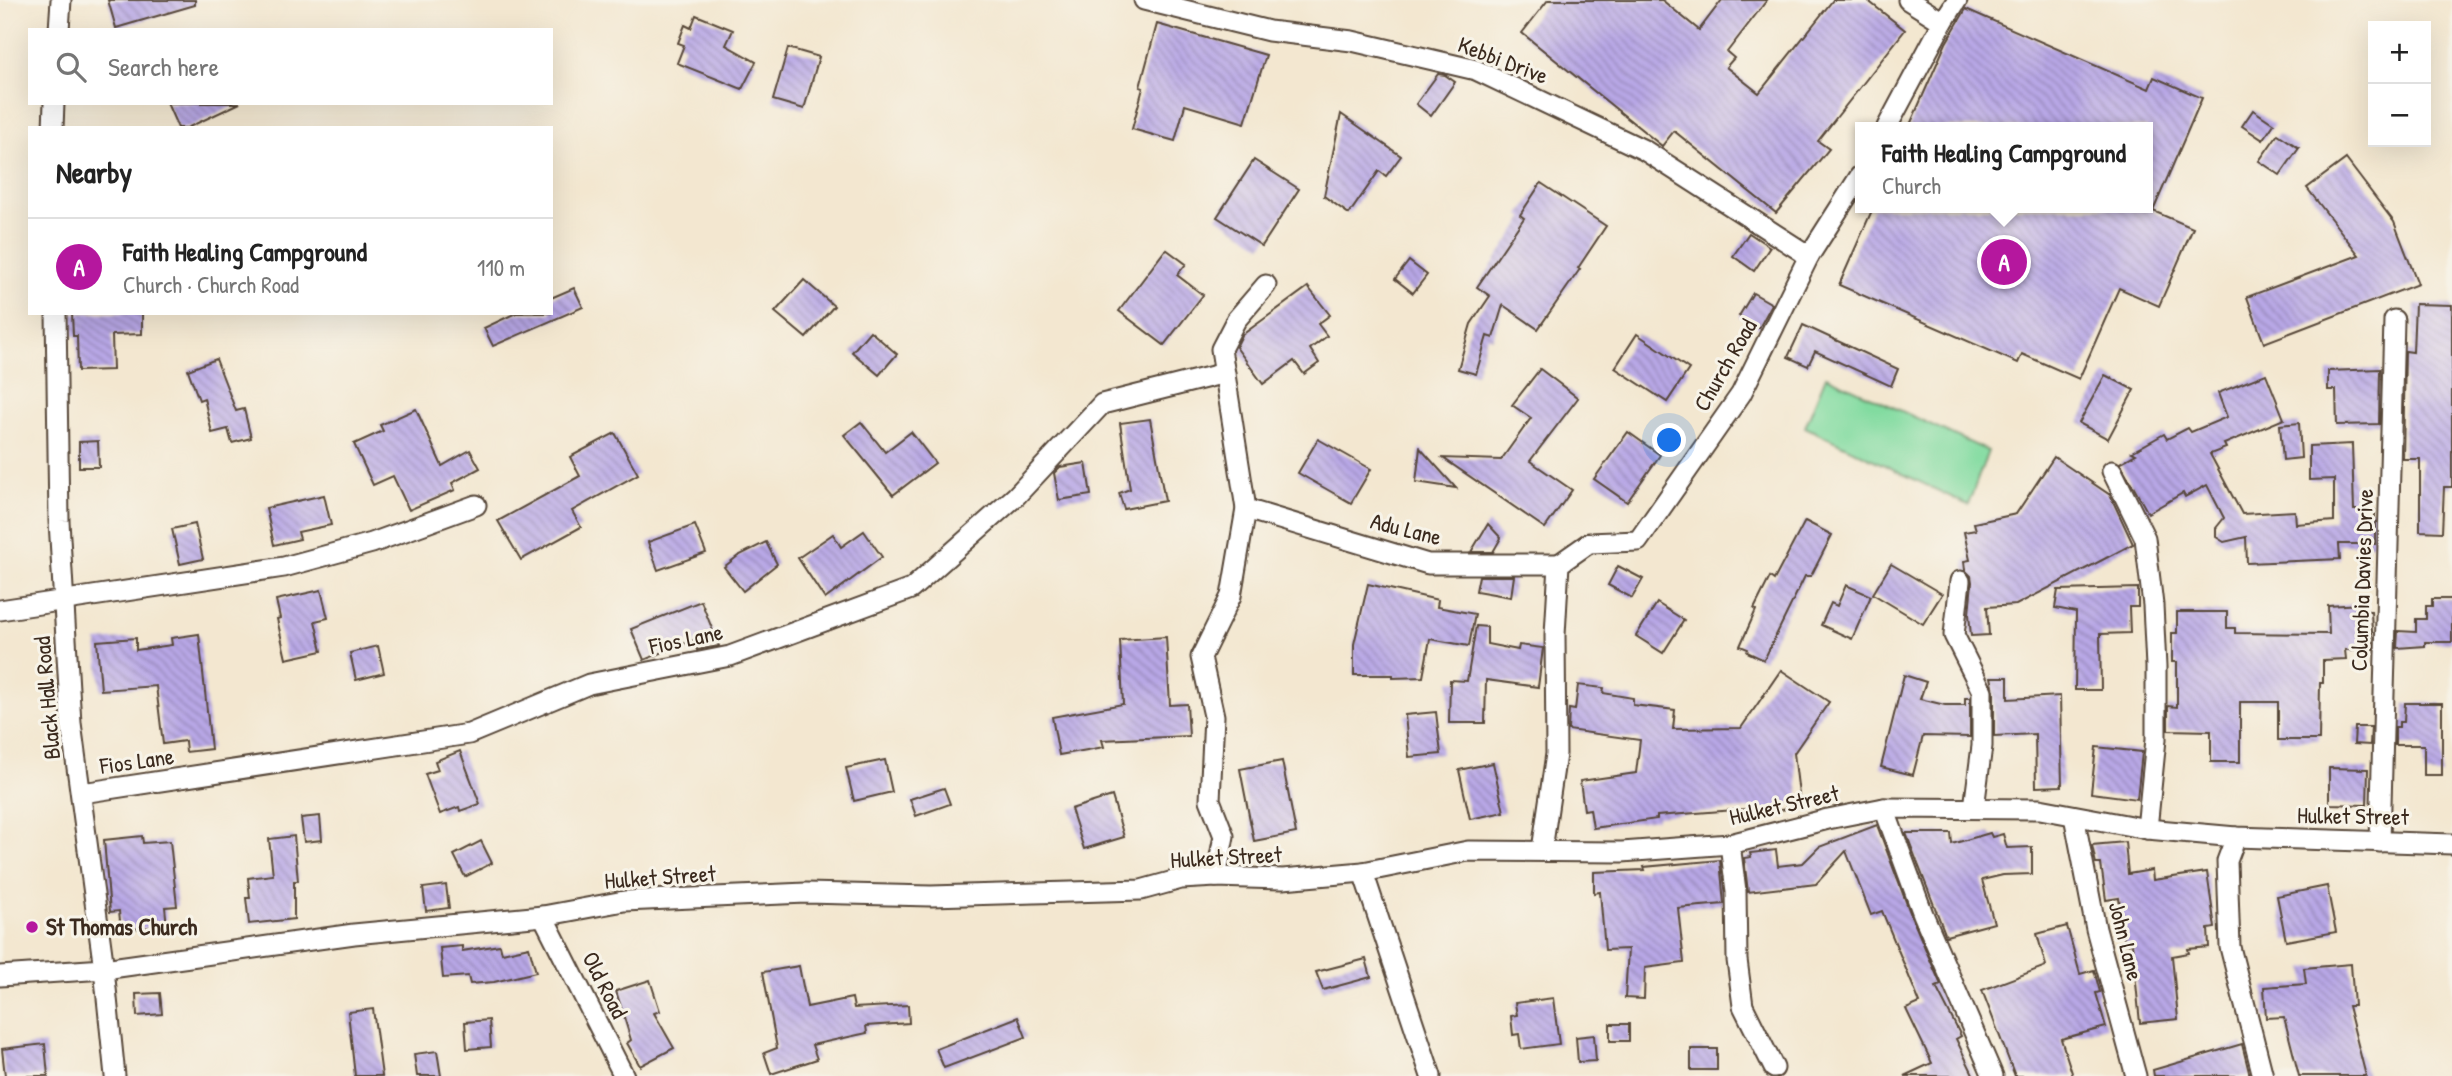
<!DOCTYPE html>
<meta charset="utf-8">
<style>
:root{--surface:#fff;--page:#f6f6f6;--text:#222;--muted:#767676;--line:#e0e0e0;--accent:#b5179e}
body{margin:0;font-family:"Patrick Hand",sans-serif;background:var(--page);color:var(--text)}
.controls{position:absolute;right:21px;top:21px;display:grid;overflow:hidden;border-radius:0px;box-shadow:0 7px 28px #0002}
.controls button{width:63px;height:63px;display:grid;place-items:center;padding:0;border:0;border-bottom:2px solid var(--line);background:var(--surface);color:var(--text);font:35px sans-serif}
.you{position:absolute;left:1670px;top:441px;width:24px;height:24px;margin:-18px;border:5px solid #fff;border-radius:50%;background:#1a73e8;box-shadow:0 0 0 10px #1a73e833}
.badge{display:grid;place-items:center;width:46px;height:46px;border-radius:50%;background:var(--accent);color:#fff;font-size:23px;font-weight:700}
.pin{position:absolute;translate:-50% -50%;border:4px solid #fff;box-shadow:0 2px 7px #0006}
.popup{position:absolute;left:1855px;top:122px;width:298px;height:91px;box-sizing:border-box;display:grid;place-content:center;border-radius:0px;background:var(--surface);filter:drop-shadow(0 2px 5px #0005);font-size:23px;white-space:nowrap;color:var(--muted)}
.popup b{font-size:26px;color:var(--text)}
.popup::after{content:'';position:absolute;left:50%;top:100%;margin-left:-14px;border:14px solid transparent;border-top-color:var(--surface)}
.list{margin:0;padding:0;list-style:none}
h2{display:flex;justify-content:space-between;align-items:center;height:91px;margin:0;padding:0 28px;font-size:30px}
h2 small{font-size:23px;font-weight:400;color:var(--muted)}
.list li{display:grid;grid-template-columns:46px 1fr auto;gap:21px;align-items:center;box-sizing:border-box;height:98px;padding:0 28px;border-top:2px solid var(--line)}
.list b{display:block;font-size:26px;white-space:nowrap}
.list p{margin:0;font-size:23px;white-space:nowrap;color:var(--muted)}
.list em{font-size:23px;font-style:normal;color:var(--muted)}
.icon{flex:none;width:38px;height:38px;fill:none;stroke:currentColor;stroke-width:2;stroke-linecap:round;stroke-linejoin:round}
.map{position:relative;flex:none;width:2452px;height:1076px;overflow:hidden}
.search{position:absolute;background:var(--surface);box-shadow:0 7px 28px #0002;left:28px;top:28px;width:525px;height:77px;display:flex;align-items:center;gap:18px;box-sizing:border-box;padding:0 24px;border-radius:0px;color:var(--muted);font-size:26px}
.panel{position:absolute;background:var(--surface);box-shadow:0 7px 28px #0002;left:28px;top:126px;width:525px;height:189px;border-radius:0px}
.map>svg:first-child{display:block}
.garden{fill:#82dba0;stroke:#5e825f;stroke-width:2}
.building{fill:url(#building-back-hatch)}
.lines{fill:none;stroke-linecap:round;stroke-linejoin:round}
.minor-casing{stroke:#574639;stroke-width:23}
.minor{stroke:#fff;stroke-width:19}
.poi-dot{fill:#b5179e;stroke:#f7f3e8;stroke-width:2.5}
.labels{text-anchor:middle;stroke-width:6;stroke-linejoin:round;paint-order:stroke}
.street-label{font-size:23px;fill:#3b2a1e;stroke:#f7f3e8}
.poi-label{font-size:23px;font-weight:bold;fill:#3b2a1e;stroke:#f7f3e8;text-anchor:start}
</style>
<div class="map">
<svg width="2452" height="1076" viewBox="0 0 2452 1076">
<defs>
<pattern id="building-back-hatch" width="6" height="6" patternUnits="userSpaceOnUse" patternTransform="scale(1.75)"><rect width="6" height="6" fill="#b8a7e6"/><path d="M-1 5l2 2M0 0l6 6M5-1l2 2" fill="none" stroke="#9788ba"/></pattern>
</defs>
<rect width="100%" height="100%" fill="#f7f3e8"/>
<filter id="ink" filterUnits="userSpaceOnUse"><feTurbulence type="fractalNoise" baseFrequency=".0143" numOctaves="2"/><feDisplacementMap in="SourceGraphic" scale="14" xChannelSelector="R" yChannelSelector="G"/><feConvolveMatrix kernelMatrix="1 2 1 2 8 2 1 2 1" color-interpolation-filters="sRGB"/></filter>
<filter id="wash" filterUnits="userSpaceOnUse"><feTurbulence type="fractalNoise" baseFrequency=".00686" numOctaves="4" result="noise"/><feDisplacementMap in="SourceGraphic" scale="28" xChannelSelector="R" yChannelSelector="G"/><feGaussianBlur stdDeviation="1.57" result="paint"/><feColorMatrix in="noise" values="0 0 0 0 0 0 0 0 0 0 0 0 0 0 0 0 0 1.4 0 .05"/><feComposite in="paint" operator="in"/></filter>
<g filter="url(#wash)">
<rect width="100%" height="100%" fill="#f3e7d0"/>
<!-- garden -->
<polygon class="garden" points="1826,376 1988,451 1968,505 1805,427"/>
<g id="blocks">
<!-- building -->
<g class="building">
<polygon points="108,0 195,0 195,5 116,28"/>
<polygon points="1548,0 1662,0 1699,30 1722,0 1767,0 1727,52 1734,58 1726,67 1759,93 1833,0 1867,0 1905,30 1818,141 1829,149 1776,213 1674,131 1662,146 1522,33"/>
<polygon points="1966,9 2149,89 2154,77 2202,98 2153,211 2193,228 2159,306 2119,288 2079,379 2022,354 2018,363 1839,285 1873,208 2147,208 2147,127 1909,127 1946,43"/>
<polygon points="696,15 733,30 726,45 756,62 742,89 677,63 684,45 678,43 685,25 691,28"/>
<polygon points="1157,24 1266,55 1245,123 1185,105 1175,141 1132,129 1143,88 1140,87"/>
<polygon points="788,48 819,57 804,109 773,100"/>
<polygon points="1438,74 1445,75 1455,82 1431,116 1416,104"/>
<polygon points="167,103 240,103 187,128 178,128"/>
<polygon points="2253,110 2274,124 2263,140 2242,126"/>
<polygon points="1341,114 1401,156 1386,176 1379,171 1349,214 1324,196"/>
<polygon points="2278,134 2299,148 2280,175 2259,161"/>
<polygon points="2346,159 2394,222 2418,284 2264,343 2247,297 2359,255 2307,188"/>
<polygon points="1254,160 1299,189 1262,246 1217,217"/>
<polygon points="1541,183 1606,226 1578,268 1580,269 1538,329 1503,305 1493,338 1487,336 1476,374 1458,369 1471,324 1490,296 1477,287 1524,218 1520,215"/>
<polygon points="1749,233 1770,247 1754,271 1733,256"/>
<polygon points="1166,249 1186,264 1177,275 1203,295 1164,345 1119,311"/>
<polygon points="1409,261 1427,275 1413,293 1395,279"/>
<polygon points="804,280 834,306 806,338 775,312"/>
<polygon points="1308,287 1330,315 1318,324 1327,336 1310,349 1319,363 1304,374 1294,361 1263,384 1236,347 1242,335"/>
<polygon points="574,288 583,307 493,346 484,328 516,313 551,313 551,298"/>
<polygon points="1753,293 1772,304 1759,328 1739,316"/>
<polygon points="2415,304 2452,305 2452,487 2444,487 2442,532 2420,531 2420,459 2403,459 2405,351 2413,352"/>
<polygon points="72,313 142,313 142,334 112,335 113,370 78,371 77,336 73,336"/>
<polygon points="1803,325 1898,369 1891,386 1815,351 1808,366 1788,357"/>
<polygon points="870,331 897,354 879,375 852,352"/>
<polygon points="1637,334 1689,369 1667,402 1615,368"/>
<polygon points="216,359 236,411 244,409 251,438 232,443 228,429 212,433 204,398 199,400 188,370"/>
<polygon points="1540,369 1578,398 1530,461 1572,490 1545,528 1443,458 1501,460 1531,418 1512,405"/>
<polygon points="2380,369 2379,424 2337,425 2336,390 2328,390 2328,371"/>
<polygon points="2266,374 2284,419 2224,444 2226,448 2210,454 2242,514 2295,511 2296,524 2334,521 2334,479 2309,480 2309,446 2352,444 2354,510 2375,510 2375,544 2339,544 2340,559 2247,563 2246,537 2224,542 2216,537 2216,528 2224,518 2207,485 2185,497 2183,493 2148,513 2120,463 2136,454 2132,452 2164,434 2167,439 2188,428 2191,432 2227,417 2218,393"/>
<polygon points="2105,375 2134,390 2108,439 2079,423"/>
<polygon points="416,409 442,466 470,450 480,468 452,483 455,490 409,510 393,476 373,485 354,444 383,431 380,425"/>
<polygon points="1150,419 1165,501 1124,509 1119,493 1130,489 1120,423"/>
<polygon points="861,422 885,452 911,432 935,463 893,495 844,435"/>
<polygon points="2299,423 2301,458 2283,460 2280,425"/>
<polygon points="1628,432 1660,455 1627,502 1594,479"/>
<polygon points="615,433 638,474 572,511 581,527 521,560 498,521 580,476 570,457"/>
<polygon points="1318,439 1371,469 1351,503 1298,473"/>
<polygon points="98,441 99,467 79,467 79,442"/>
<polygon points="1420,448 1456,488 1416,482"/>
<polygon points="2054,457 2110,495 2133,544 2016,605 1987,607 1989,635 1971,636 1969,614 1972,582 1971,576 1965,570 1964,561 1970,560 1964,532 1976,530 1974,523 2016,514"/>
<polygon points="1086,463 1091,495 1059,500 1054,473 1060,467"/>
<polygon points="324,495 331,525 298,532 300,539 274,545 266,508"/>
<polygon points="1805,521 1832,535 1811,576 1805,576 1764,660 1747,652 1748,649 1740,646 1756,610 1754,609 1770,577 1774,580"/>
<polygon points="195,524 203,559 180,564 172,529"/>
<polygon points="1488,524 1501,538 1493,552 1471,552"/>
<polygon points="695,525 706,553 658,570 648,542"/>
<polygon points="864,531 882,557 825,599 798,558 833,534 841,547"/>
<polygon points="766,542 777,564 743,591 724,567 738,556"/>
<polygon points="1891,564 1942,594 1923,624 1873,594"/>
<polygon points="1618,566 1643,579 1632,598 1608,585"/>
<polygon points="1479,576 1514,576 1511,597 1476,591"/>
<polygon points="1368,584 1438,600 1437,607 1475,614 1469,646 1430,639 1423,677 1393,678 1393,675 1354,675 1354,644"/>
<polygon points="1846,585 1871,596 1852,639 1821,625 1831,603 1837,606"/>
<polygon points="2138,588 2138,607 2129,607 2130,633 2100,634 2101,690 2075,690 2076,612 2055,608 2058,590"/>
<polygon points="321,590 328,618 315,621 322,651 286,659 277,619 280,618 276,600"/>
<polygon points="2432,599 2452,599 2452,642 2425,642 2425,646 2397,648 2398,631 2416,632 2416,619 2426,619 2426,606 2432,606"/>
<polygon points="701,601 719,646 697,650 693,640 644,660 631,629"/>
<polygon points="1657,603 1684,620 1663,653 1636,636"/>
<polygon points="2361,604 2361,611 2371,611 2373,649 2345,650 2346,659 2323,660 2323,683 2320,683 2319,740 2278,740 2278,702 2240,702 2240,762 2211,762 2211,731 2168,730 2168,706 2177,707 2177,662 2172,662 2172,633 2177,633 2177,612 2227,612 2227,628 2235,628 2235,633 2329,634 2328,606"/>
<polygon points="1476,626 1487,627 1487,644 1518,650 1519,645 1543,648 1538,687 1486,680 1485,723 1449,723 1450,680 1467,681"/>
<polygon points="199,634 211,749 186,752 185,741 163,744 156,686 101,690 97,641 136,638 136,650 172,645 171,638"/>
<polygon points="1166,637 1170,705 1187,704 1189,736 1102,740 1104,747 1059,755 1052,717 1123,704 1120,640"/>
<polygon points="378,646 384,673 356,680 350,653"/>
<polygon points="1781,670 1829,702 1794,753 1800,803 1786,805 1787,809 1761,813 1761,808 1657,816 1657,819 1593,828 1590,809 1584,810 1580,781 1636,773 1640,740 1568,730 1569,709 1575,710 1578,685 1604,688 1603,693 1633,698 1633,705 1675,710 1673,729 1741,728"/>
<polygon points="1904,675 1926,682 1920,699 1945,705 1965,705 1965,698 1970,698 1970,737 1923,736 1913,775 1881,767"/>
<polygon points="1991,677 2008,677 2008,699 2060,696 2062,786 2036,787 2035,734 1994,736 1994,691"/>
<polygon points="2405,703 2442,703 2442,775 2424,775 2424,745 2395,745 2395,727 2399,727 2399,722 2404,722"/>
<polygon points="1436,712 1441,754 1409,757 1405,715"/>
<polygon points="2355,727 2371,727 2370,745 2354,744"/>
<polygon points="2096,747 2142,752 2137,799 2091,793"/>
<polygon points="460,751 480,804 460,811 459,807 440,814 425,774 438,770 435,761"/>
<polygon points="885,760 892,792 854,801 846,768"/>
<polygon points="1282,761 1296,833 1254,841 1240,769"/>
<polygon points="1493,763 1504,812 1470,819 1459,770"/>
<polygon points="2329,768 2368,769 2367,805 2329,804"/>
<polygon points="944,788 950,804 916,816 910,799"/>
<polygon points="1112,796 1124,837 1084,849 1071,809"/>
<polygon points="320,816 322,840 304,842 301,818"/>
<polygon points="1877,825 1912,918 1941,985 1936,987 1961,1036 1956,1039 1974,1076 1904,1076 1932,1063 1906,1009 1920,1003 1882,911 1871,915 1846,851 1816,884 1748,892 1744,858 1751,857 1750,853 1776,850 1778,866 1803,863 1819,847"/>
<polygon points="1906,833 1951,833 1952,844 1990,833 1992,837 2003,834 2007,848 2032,847 2032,874 2003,875 1982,880 1994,923 1946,936"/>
<polygon points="142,836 143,843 170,841 177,906 165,907 167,926 121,930 119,911 110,912 104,840"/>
<polygon points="294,836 298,881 294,881 294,919 249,924 246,898 250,898 248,878 273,875 269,839"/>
<polygon points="481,841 492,863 465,877 454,855"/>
<polygon points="2125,842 2128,874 2152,870 2153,880 2207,872 2215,928 2208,929 2209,947 2188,949 2189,953 2172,956 2178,1019 2140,1023 2132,943 2125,944 2119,898 2106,900 2101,864 2096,864 2092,845"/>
<polygon points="1720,860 1724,904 1678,908 1684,963 1645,968 1644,999 1625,998 1628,949 1605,950 1600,892 1594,893 1594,872 1645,870 1644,867"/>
<polygon points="446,885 449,908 426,911 423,888"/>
<polygon points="2327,886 2336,932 2286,941 2277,896"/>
<polygon points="2067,926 2080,974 2094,970 2100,992 2096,993 2106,1027 2061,1039 2073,1076 2015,1076 1982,990 2046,966 2037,934"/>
<polygon points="500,945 502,953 529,947 536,972 494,982 470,984 468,976 443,978 440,948 462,946 462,951"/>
<polygon points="1366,959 1371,977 1323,990 1316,972"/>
<polygon points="2351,964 2354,1006 2348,1006 2366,1076 2299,1076 2284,1017 2266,1018 2264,987 2306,984 2304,968"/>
<polygon points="799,966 807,1007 852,998 854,1008 908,1005 909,1023 866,1026 867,1033 812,1045 817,1059 771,1074 764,1053 777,1048 763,972"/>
<polygon points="650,980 660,1011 654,1013 674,1048 640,1066 627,1043 631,1040 616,991"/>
<polygon points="160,993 162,1014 137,1016 136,994"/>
<polygon points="1553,998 1559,1044 1521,1049 1519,1034 1513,1035 1511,1016 1517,1015 1515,1003"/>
<polygon points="373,1009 382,1076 355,1076 348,1012"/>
<polygon points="1018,1017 1026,1037 944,1068 936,1049"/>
<polygon points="489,1020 491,1047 467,1049 465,1022"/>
<rect x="1610" y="1024" width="19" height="17"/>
<polygon points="1594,1035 1596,1061 1578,1062 1576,1037"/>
<polygon points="45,1044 48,1076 5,1076 2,1049"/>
<polygon points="2242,1044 2250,1076 2154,1076 2153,1070"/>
<rect x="1691" y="1049" width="26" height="21"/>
<polygon points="437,1051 441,1076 417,1076 414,1054"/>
</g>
</g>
</g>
<g filter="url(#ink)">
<use href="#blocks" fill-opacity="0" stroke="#574639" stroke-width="2"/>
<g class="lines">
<!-- minor casing -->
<g class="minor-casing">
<g id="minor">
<polyline points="1144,0 1269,31 1352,41 1476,70 1644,150 1809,256"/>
<polyline points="1908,0 1943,22"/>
<polyline points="59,30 61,0"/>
<polyline points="1887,127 1943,22 1957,0"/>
<polyline points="53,128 54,103"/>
<polyline points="56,313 59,521 71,723 104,969 115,1076"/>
<polyline points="2112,471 2145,538 2153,605 2156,667 2156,739 2147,829"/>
<polyline points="1246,509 1428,564 1559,564"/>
<polyline points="1960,581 1954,635 1982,691 1982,746 1974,808"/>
<polyline points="0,610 284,567 372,543 476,505"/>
<polyline points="82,793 469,734 589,684 730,656 911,589 1016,496 1102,404 1225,373"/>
<polyline points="1884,808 1923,914 1993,1076"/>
<polyline points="2074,816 2096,929 2136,1076"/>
<polyline points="2236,837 2227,861 2230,947 2263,1076"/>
<polyline points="2380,842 2394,320"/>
<polyline points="1730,844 1736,891 1737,960 1743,1006 1774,1068"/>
<polyline points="1542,850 1556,754 1555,635 1559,564 1589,543 1638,541 1741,394 1809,256 1860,176"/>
<polyline points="1363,872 1431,1076"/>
<polyline points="1216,877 1224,836 1210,800 1214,716 1201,657 1231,596 1246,509 1221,349 1236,320 1266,285"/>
<polyline points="543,916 624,1076"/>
<polyline points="0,976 104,969 354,934 543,916 624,901 806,893 931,896 1141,890 1181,879 1216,877 1283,879 1363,872 1468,851 1622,852 1730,844 1828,819 1884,808 2040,809 2147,829 2236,837 2452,844"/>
</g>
</g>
<!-- minor -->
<use href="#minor" class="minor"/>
</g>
</g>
<!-- markers -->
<circle class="poi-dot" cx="32" cy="927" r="7"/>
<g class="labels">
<!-- street labels -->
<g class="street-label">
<text transform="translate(1503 60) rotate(21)" y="8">Kebbi Drive</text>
<text transform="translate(1725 365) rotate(-60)" y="8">Church Road</text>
<text transform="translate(1406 529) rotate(14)" y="8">Adu Lane</text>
<text transform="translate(2362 580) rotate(-88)" y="8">Columbia Davies Drive</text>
<text transform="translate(686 639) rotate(-12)" y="8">Fios Lane</text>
<text transform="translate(47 698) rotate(-95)" y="8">Black Hall Road</text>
<text transform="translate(137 761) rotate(-8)" y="8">Fios Lane</text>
<text transform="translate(1784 805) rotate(-13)" y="8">Hulket Street</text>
<text transform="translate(2353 816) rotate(1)" y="8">Hulket Street</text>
<text transform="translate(1226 857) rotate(-3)" y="8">Hulket Street</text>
<text transform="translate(660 877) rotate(-4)" y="8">Hulket Street</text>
<text transform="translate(2126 941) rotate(76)" y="8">John Lane</text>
<text transform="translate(605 985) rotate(63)" y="8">Old Road</text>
</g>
<!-- poi labels -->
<g class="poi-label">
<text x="46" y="935">St Thomas Church</text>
</g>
</g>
</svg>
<div class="controls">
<button>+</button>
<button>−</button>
</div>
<div class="you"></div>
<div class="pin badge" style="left:2004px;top:262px">A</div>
<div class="popup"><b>Faith Healing Campground</b>Church</div>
<div class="search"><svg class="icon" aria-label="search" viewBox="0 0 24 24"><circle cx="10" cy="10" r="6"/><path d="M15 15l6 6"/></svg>Search here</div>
<section class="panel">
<h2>Nearby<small></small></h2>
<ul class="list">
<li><span class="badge">A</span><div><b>Faith Healing Campground</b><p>Church · Church Road</p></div><em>110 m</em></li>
</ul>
</section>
</div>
